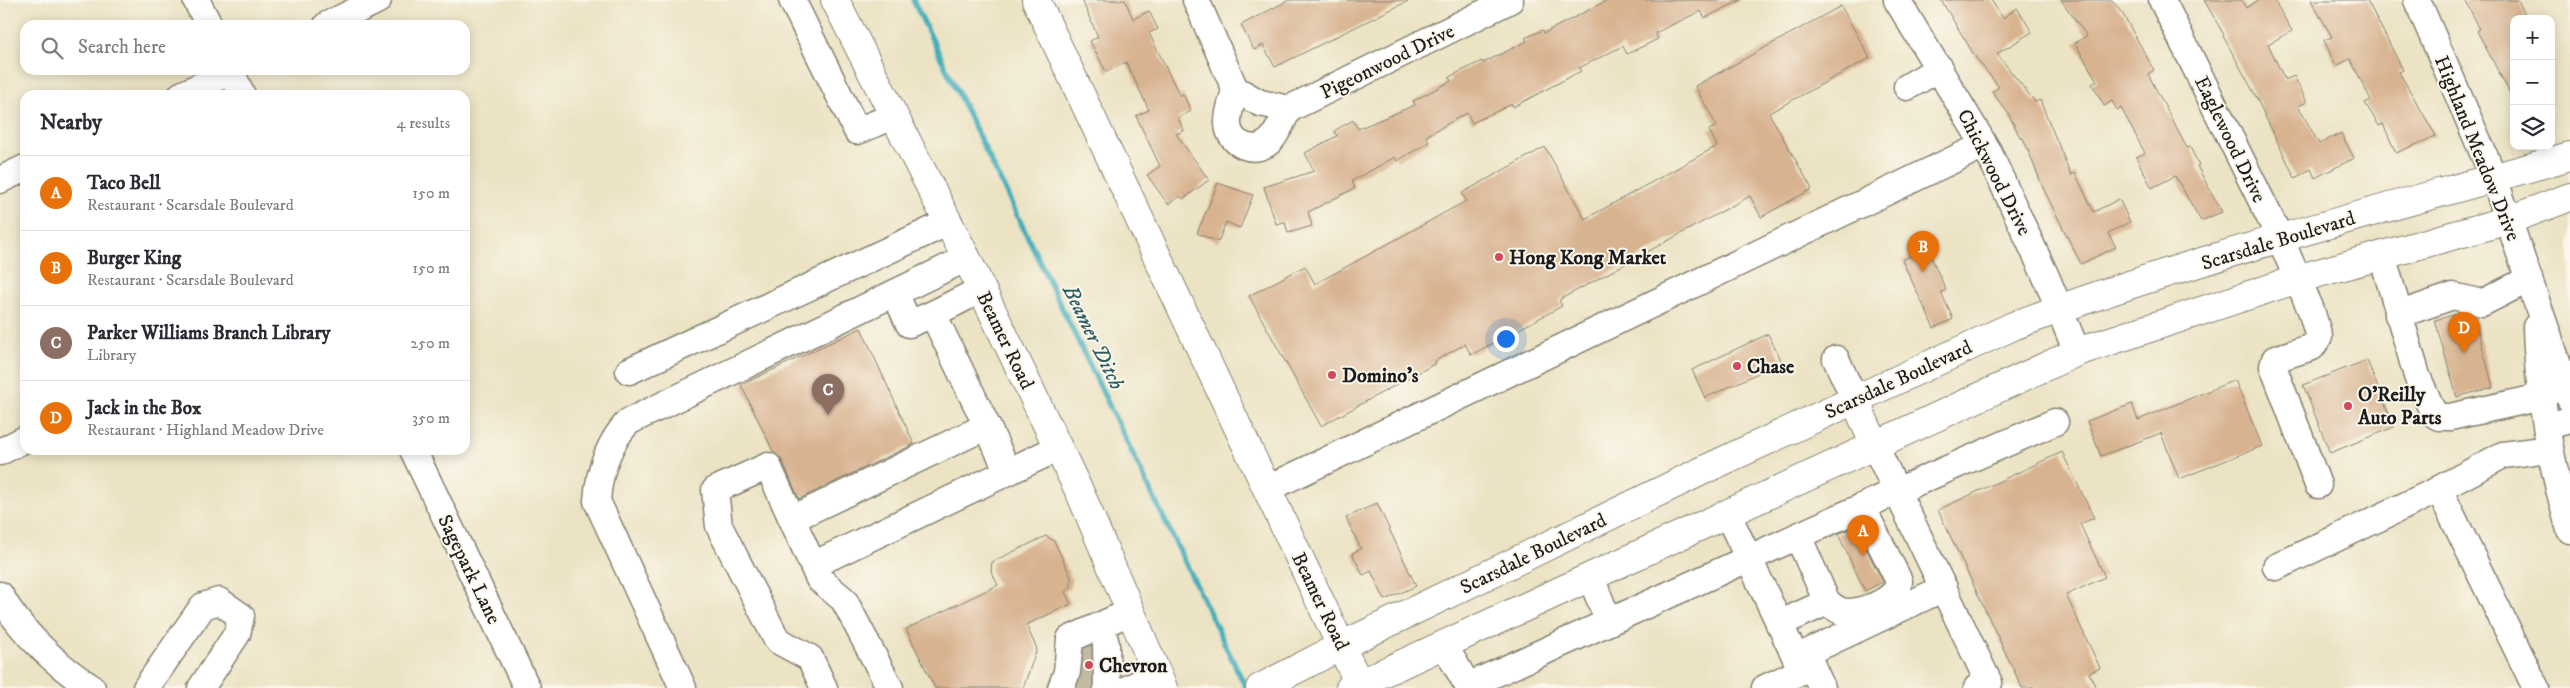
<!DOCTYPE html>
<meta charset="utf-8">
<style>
:root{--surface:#fff;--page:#f7f7f7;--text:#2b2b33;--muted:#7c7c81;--line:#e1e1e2;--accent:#111827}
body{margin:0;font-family:"IM FELL DW Pica",serif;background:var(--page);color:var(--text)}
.controls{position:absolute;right:15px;top:15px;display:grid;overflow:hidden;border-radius:10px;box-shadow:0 2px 12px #0003}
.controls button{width:45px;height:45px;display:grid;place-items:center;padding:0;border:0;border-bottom:1px solid var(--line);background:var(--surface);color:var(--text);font:25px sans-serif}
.you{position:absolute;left:1505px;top:338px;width:18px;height:18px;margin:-12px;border:4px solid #fff;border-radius:50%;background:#1a73e8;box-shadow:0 0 0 8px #1a73e833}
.badge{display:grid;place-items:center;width:32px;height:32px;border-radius:50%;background:var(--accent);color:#fff;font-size:16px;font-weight:700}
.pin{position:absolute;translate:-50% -41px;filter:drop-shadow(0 1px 2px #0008)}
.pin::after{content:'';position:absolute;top:26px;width:18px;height:15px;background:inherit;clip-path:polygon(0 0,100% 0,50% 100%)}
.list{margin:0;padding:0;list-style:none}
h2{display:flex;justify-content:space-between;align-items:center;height:65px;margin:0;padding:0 20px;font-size:21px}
h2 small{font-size:16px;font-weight:400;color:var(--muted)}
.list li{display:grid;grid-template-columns:32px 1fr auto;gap:15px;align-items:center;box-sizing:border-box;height:75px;padding:0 20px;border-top:1px solid var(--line)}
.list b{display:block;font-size:19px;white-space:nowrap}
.list p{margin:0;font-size:16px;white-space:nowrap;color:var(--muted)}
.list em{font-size:16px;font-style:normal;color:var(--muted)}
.icon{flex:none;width:28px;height:28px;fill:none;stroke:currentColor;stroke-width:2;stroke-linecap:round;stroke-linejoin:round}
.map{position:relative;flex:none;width:2570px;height:688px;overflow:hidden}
.search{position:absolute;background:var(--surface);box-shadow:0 2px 12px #0003;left:20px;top:20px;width:450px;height:55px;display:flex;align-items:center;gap:12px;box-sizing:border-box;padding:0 18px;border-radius:15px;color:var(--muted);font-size:19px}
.panel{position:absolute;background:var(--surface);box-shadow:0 2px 12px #0003;left:20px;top:90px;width:450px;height:365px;border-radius:15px}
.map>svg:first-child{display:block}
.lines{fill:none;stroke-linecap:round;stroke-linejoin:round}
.stream{stroke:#3faebb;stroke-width:5.5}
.building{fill:#d8b390}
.minor-tunnel{stroke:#c2bba2;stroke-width:26;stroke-dasharray:26 13;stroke-linecap:butt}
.minor-casing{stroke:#848070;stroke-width:29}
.major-casing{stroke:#848070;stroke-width:30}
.minor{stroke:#fff;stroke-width:26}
.major{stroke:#fff;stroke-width:28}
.poi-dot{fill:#d1495b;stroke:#fbf7ec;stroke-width:2}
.labels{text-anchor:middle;stroke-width:4;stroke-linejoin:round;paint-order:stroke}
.street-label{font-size:20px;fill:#1c1c1c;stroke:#fbf7ec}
.poi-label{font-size:20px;font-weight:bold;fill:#1c1c1c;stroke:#fbf7ec;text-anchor:start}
.water-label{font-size:21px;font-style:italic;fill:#2c5e64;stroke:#fbf7ec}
</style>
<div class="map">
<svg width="2570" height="688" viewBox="0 0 2570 688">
<rect width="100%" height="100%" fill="#fbf7ec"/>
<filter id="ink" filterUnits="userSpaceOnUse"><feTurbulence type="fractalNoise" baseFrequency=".02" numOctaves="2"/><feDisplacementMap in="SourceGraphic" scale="10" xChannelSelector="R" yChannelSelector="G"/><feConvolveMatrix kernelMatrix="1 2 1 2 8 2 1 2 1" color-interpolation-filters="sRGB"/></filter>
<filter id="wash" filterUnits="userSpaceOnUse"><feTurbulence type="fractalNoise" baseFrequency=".0096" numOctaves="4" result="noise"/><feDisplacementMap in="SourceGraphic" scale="20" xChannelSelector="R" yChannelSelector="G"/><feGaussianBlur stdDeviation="1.12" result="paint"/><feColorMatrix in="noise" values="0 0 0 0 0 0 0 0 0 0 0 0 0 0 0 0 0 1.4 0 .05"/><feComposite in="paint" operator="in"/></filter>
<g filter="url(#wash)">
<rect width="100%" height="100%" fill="#ece3c4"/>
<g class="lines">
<!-- stream -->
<polyline class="stream" points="913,0 1246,688"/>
</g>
<g id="blocks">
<!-- building -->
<g class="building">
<polygon points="1082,0 1125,0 1133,19 1149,11 1158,29 1149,33 1180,96 1183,94 1191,111 1178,118 1184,131 1176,134 1209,180 1183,199 1181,196 1168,204 1147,175 1160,166 1136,116 1149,110 1126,62 1106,72 1090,41 1098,37"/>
<polygon points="1289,0 1410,0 1275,67 1263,45 1254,50 1241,25"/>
<polygon points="1608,0 1741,0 1705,18 1701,11 1655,33 1658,39 1627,54 1623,46 1579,68 1581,71 1513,107 1512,104 1472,123 1467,113 1426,136 1429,142 1397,161 1395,157 1352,181 1355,188 1308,212 1312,226 1288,233 1285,222 1276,224 1264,187 1314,171 1305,153 1337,136 1334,131 1353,120 1358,129 1415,105 1413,101 1451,81 1449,77 1482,61 1483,63 1527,41 1525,38 1543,30 1544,33"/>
<polygon points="1941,0 1991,0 2003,18 2017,8 2032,32 1997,54 2035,102 2040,100 2071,175 2075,173 2094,212 2119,199 2130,222 2108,233 2116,247 2081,264 2044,190 2023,138 2021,139 2008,113 1992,92 1999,87 1976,58"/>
<polygon points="2061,0 2112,0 2124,16 2154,70 2148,74 2187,148 2190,147 2199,165 2197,166 2222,212 2201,221 2175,176 2152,188 2136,157 2145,153 2121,108 2117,110 2112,101 2104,106 2092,84 2097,81 2075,43 2087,36"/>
<polygon points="2204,0 2241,0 2246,8 2259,0 2274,0 2292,31 2268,44 2285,80 2294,76 2307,102 2298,106 2319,144 2341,133 2354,158 2315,178 2311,169 2295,178 2252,89 2223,36 2224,35"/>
<polygon points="2311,0 2367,0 2403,70 2399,72 2436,136 2396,153 2383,124 2379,126 2365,103 2371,100 2350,59 2336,66 2324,40 2332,37"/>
<polygon points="2465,0 2518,0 2527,19 2514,19 2514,101 2477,31 2480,29"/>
<polygon points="1841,6 1870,58 1769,113 1812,189 1761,217 1750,196 1559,300 1562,306 1471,355 1465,344 1435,361 1436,363 1321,426 1249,296 1305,266 1315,284 1466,201 1462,193 1545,147 1585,219 1717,146 1709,130 1717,126 1695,86"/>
<polygon points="1218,183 1253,195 1240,228 1226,222 1218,242 1197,233"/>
<polygon points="1927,248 1946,290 1941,292 1953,319 1934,328 1902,260"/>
<polygon points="2460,313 2474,316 2493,387 2457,397 2435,320"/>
<polygon points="861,328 914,444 799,499 782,460 774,453 741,385"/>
<polygon points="1768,334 1782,362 1705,398 1692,370"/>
<polygon points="2367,360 2394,427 2330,453 2303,385"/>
<polygon points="2235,380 2262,446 2179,479 2161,433 2101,456 2087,421 2132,404 2138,420"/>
<polygon points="2062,452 2094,518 2080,524 2105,577 2066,595 2100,668 2089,673 2096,688 2022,688 1938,510"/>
<polygon points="1377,503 1416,586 1385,600 1371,571 1363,575 1352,553 1361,549 1346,518"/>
<polygon points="1855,527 1883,582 1865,591 1838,534"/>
<polygon points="1046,536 1054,541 1071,577 1071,587 1065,592 1071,604 1026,625 1037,649 1023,688 935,688 906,629 998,585 991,571 992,562"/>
<polygon points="1091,646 1092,688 1077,688 1082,674 1084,649"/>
</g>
</g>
</g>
<g filter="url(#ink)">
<use href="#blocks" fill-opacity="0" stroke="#848070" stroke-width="1"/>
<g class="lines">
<!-- minor-tunnel -->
<g class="minor-tunnel">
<polyline points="1079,658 1100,658"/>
<polyline points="1077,675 1097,679"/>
</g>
<!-- minor casing -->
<g class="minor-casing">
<g id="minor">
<polyline points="196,0 209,25"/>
<polyline points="792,0 857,131 894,116"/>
<polyline points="1196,0 1235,89 1260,103 1289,109 1510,0"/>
<polyline points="1897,0 1988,151 2047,279 2077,352"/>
<polyline points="2162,0 2280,238 2311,310 2319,337 2312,347 2275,359 2273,366 2318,485"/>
<polyline points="2417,0 2494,178 2570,399"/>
<polyline points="327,25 378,0"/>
<polyline points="230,70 242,95"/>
<polyline points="1907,87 1940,68"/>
<path d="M1235,89C1233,100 1227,113 1228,124C1229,145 1256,156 1271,140C1279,131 1283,118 1289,109"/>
<polyline points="181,95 234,70"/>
<polyline points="0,180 25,168"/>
<polyline points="2382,255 2417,376 2434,414 2439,417 2450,417 2542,397 2570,378"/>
<polyline points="895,293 909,324 933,314"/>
<polyline points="2398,315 2453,296 2482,303 2529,279"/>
<path d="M2536,327C2538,396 2551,464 2570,530"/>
<polyline points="1836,359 1855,400"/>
<polyline points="629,371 949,222"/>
<polyline points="987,426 1008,472"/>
<polyline points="2547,426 2570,420"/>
<polyline points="1875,446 1989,683 1977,688"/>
<polyline points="413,450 527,688"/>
<polyline points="0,452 25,439"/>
<polyline points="1267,489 1984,145"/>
<polyline points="1728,515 1802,671"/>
<polyline points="792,519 987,426 933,314 982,289"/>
<polyline points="813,565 1058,448"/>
<polyline points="2276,567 2440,489"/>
<polyline points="1591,578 1609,622"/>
<path d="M0,595C20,631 57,666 92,688"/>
<path d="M1827,602C1831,605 1836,609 1841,611C1857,616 1900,600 1899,581L1862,507"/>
<polyline points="1779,624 1827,602 1798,536"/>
<polyline points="1444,645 1468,686 1897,491 2055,422"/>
<polyline points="1796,658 1944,588"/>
<polyline points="146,688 203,606 219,601 241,616 237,634 201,688"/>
<path d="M683,688L597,501C599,471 608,444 628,422L967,258"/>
<polyline points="824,688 810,658 777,640 719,526 715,490 768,466 819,579 844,600 890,688"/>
<polyline points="1061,688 1067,672 1070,639 1101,625"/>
<polyline points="1107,688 1106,644 1101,625 1130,612"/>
<polyline points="1129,688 1157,675"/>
<polyline points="1765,688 1812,666 1822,688"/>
<polyline points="2536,688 2439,489 2503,455 2550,449"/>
</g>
</g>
<!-- major casing -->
<g class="major-casing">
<g id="major">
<polyline points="835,0 969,263 1081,495 1163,688"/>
<polyline points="1036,0 1361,688"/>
<polyline points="1855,400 1875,446"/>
<path d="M1260,688L1343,645L1708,468L2013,326C2195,257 2384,210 2570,156"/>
<polyline points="1350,688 2077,352 2304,277 2509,220 2570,197"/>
</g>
</g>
<!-- minor -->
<use href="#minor" class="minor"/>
<!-- major -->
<use href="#major" class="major"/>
</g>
</g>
<!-- markers -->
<g class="poi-dot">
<circle cx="1499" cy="257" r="5"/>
<circle cx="1737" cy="366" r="5"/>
<circle cx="1332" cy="375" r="5"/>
<circle cx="2348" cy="406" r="5"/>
<circle cx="1089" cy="665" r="5"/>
</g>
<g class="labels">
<!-- street labels -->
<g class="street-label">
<text transform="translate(1387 61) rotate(-26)" y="7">Pigeonwood Drive</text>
<text transform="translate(2231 139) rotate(64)" y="7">Eaglewood Drive</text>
<text transform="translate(2478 148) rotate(68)" y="7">Highland Meadow Drive</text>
<text transform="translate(1995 172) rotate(63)" y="7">Chickwood Drive</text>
<text transform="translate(2278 240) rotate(-17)" y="7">Scarsdale Boulevard</text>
<text transform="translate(1006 340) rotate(64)" y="7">Beamer Road</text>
<text transform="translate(1898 379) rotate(-25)" y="7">Scarsdale Boulevard</text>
<text transform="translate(1533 553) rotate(-26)" y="7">Scarsdale Boulevard</text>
<text transform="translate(470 569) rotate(64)" y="7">Sagepark Lane</text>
<text transform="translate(1321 601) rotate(64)" y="7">Beamer Road</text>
</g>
<!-- poi labels -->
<g class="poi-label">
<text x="1509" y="264">Hong Kong Market</text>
<text x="1747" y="373">Chase</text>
<text x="1342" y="382">Domino's</text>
<text x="2358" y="401">O'Reilly<tspan x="2358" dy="23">Auto Parts</tspan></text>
<text x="1099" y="672">Chevron</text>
</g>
<!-- water labels -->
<g class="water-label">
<text transform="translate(1094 337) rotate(64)" y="7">Beamer Ditch</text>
</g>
</g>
</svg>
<div class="controls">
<button>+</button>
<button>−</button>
<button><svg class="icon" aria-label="layers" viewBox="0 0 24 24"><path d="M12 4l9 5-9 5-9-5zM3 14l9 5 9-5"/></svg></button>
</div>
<div class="you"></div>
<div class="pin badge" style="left:1863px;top:556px;background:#e8710a">A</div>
<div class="pin badge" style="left:1923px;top:272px;background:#e8710a">B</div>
<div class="pin badge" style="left:828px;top:415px;background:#8d6e63">C</div>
<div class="pin badge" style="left:2464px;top:353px;background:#e8710a">D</div>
<div class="search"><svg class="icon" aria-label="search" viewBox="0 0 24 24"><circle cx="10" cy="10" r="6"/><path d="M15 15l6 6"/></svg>Search here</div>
<section class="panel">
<h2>Nearby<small>4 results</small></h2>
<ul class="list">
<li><span class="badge" style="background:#e8710a">A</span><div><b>Taco Bell</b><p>Restaurant · Scarsdale Boulevard</p></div><em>150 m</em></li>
<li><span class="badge" style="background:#e8710a">B</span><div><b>Burger King</b><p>Restaurant · Scarsdale Boulevard</p></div><em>150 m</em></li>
<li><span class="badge" style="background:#8d6e63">C</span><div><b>Parker Williams Branch Library</b><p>Library</p></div><em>250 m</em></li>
<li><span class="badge" style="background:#e8710a">D</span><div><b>Jack in the Box</b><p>Restaurant · Highland Meadow Drive</p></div><em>350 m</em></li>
</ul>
</section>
</div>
